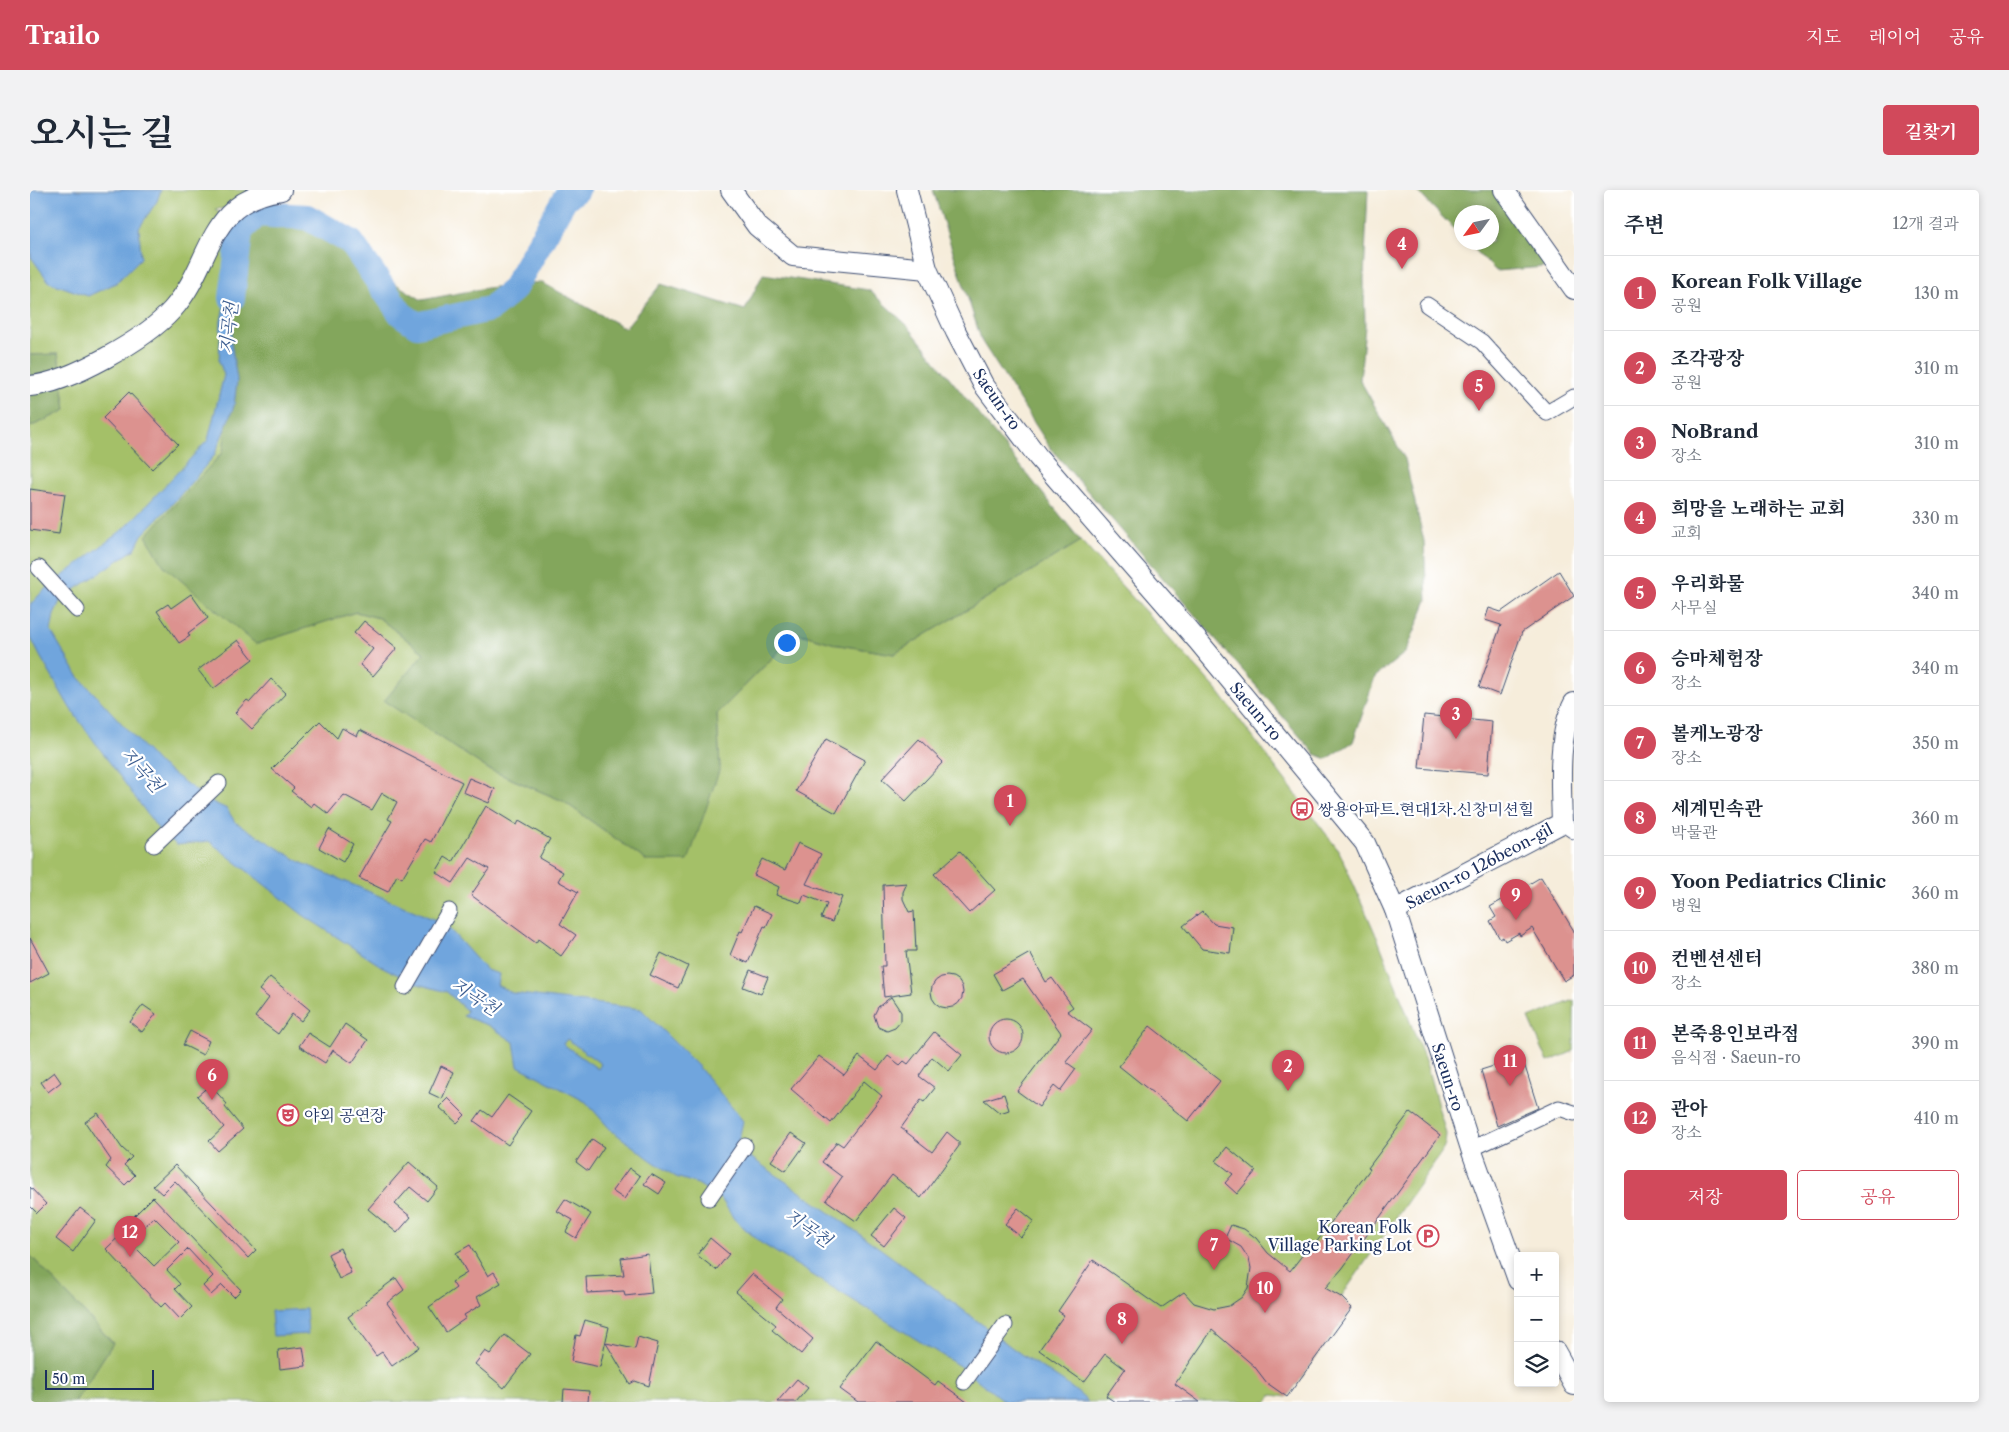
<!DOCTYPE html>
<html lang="ko">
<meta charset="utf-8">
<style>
:root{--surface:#fff;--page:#f2f2f3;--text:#1f2937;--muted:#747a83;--line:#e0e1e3;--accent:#d1495b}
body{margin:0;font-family:"Libre Caslon Text","Noto Serif KR",serif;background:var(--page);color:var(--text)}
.controls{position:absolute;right:15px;bottom:15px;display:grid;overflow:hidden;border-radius:5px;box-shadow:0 2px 8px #0003}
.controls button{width:45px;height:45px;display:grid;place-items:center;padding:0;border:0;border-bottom:1px solid var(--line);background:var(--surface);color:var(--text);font:25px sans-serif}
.compass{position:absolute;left:1424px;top:15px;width:45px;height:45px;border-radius:50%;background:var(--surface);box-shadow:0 2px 8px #0003;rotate:237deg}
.scale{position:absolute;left:15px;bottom:12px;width:109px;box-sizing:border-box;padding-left:5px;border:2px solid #1b2f5e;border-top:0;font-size:14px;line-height:18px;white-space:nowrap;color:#1b2f5e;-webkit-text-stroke:4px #fff;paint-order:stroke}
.you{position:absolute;left:756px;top:452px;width:18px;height:18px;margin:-12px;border:4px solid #fff;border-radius:50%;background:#1a73e8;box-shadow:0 0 0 8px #1a73e833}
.badge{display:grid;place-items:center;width:32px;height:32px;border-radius:50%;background:var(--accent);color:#fff;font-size:16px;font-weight:700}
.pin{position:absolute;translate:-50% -41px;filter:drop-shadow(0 1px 2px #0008)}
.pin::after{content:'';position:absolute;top:26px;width:18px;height:15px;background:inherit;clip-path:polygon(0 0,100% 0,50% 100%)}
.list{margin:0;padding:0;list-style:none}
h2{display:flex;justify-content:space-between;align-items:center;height:65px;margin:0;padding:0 20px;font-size:21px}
h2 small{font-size:16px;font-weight:400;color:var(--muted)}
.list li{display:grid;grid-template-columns:32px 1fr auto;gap:15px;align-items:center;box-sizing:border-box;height:75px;padding:0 20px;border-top:1px solid var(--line)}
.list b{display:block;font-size:19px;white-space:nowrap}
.list p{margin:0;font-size:16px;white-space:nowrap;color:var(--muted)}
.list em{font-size:16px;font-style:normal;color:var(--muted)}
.actions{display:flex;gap:10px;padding:15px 20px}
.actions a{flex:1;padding:11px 0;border:1px solid var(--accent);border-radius:5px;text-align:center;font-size:18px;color:var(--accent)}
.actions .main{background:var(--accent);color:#fff}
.icon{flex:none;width:28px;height:28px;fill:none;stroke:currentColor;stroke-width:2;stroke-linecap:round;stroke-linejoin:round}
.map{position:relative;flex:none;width:1544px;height:1212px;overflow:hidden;border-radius:5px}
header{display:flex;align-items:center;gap:30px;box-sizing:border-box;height:70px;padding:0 25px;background:var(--accent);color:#fff}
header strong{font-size:24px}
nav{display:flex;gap:28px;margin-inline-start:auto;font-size:18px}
.intro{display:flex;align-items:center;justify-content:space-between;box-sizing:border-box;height:120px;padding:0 30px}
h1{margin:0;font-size:35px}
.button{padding:12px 22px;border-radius:5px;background:var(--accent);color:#fff;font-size:18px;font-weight:700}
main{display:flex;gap:30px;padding:0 30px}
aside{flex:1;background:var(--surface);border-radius:5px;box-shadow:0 2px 8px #0003}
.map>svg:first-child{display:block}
.green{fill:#a4c068;stroke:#607863}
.forest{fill:#83a65c;stroke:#4f6a5d}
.water{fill:#70a5dd;stroke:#466a9e;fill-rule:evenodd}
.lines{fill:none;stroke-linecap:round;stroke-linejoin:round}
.river{stroke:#70a5dd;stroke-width:26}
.building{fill:#dc928f;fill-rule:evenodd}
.street-casing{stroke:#3c4c71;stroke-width:17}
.secondary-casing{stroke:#3c4c71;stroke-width:22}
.street{stroke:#fff;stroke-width:15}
.secondary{stroke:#fff;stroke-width:20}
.labels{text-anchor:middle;stroke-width:4.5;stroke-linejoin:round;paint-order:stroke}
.street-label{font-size:16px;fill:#1b2f5e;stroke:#fff}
.poi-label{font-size:16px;fill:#1b2f5e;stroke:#fff;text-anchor:start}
.water-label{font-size:18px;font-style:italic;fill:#3d5e91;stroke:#fff}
</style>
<header>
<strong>Trailo</strong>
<nav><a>지도</a><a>레이어</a><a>공유</a></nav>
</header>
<div class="intro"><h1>오시는 길</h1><a class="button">길찾기</a></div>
<main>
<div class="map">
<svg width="1544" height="1212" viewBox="0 0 1544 1212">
<rect width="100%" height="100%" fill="#fff"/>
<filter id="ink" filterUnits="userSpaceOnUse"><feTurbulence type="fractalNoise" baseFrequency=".02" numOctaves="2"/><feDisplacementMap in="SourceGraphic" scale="10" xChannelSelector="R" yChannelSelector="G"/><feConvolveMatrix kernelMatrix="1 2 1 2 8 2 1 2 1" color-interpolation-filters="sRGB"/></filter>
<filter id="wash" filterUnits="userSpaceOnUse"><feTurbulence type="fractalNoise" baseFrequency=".0096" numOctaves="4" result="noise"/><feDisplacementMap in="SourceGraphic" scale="20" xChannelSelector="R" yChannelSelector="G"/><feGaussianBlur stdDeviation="1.12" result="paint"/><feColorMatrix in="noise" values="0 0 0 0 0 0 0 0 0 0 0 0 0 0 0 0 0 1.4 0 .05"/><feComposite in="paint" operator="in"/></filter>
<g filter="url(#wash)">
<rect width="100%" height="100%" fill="#f6eddb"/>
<!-- green -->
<g class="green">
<path d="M0,0H263C247,20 209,18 185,19L204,34L199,64L211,108V171L193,262L117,346L226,454L326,422L349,428L394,463L355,511L458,579L533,611L617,671L690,578L687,524L767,443L809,455L864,464L1051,351L1187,500L1309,661L1349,752L1396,873L1416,944L1415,954L1411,963L1311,1107L1322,1118L1257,1207L1242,1205L1238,1212H45L83,1153L0,1065V237L36,220L28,164L0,165Z"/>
<polygon points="1544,810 1544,861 1518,872 1499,828"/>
</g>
<!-- forest -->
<g class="forest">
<polygon points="903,0 1338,0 1334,89 1335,136 1330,190 1375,269 1394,351 1397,410 1376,462 1345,487 1323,552 1297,569 1285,564 1021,259 952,152"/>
<polygon points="1386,0 1473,0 1526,76 1466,81 1438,53 1462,52 1462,22 1432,22 1431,46"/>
<polygon points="254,25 392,110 456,98 511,92 595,138 631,94 715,120 733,84 839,100 877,135 1051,351 864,464 809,455 767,443 687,524 690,578 658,671 617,671 533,611 458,579 354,511 394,463 349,428 326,422 226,454 134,376 116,346 193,262 200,204 198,141 210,41"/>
<polygon points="28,164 36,220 0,237 0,165"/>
<polygon points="0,1065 83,1153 45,1212 0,1212"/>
</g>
<!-- water -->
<g class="water">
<polygon points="0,0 131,0 127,11 109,38 111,68 86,93 58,106 19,92 1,67"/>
<path d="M204,65L209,83L201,152L207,190L204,216L184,266L145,311L112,345L105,359L31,409L24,424L21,441L48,486L128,573L180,611L197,619L205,632L272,673L415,734L456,780L469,784L467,795L482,803L611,819L668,876L713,931L707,958C800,1022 892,1087 981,1157C1006,1176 1036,1190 1058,1212H975L931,1177L731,1053L704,1029L692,1010L668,994L646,987L621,970L581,940L556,912L488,876L484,852L460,836L433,826L437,821L417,802L384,793L351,776L273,725L179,651L147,655L129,640L40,518L10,466L0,446V415L12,402L96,337L178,250L194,185L189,171L191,131ZM537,849L571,874L568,879L533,854Z"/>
<polygon points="276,1119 278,1144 243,1146 241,1121"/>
</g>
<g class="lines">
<!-- river -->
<polyline class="river" points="202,108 210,41 227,24 277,27 321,52 371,124 387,135 460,119 483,100 535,8 547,0"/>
</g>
<g id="blocks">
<!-- building -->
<g class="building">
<polygon points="99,202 148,254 122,279 73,228"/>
<polygon points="0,299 35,304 29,344 0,340"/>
<polygon points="1529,381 1544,406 1492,442 1470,505 1449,497 1471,435 1455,430 1459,418 1471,422"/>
<polygon points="161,404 178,428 158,443 160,446 149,453 127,421 138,414 141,418"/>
<polygon points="334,431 367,458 343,486 330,475 343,459 324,443"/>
<polygon points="208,450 223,469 183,499 168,480"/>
<polygon points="241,489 256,503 222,539 205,523 217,510 220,512"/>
<polygon points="1394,525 1462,532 1458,584 1389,578"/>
<polygon points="290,531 307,548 312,538 327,546 330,540 432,592 401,652 395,649 372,688 367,685 358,702 329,688 362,631 358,629 367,612 352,603 342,620 314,605 298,624 284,613 281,617 261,601 264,598 242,579"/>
<polygon points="796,549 835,570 806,623 766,601"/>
<polygon points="889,549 913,572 876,611 852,589"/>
<polygon points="439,588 465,599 459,613 433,602"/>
<polygon points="456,616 487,635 489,631 520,649 509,668 533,682 528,691 548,702 530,734 546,745 531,766 508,749 506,753 441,705 459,679 440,668 423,693 406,682 415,667 423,672"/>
<polygon points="299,639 323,654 313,672 289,658"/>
<polygon points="768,653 791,664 776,694 812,707 802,732 791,728 797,714 774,705 771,713 746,705 749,697 724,685 732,669 755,680"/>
<polygon points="930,661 965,700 939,723 904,684"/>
<polygon points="1511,687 1544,741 1544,785 1534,791 1502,738 1490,746 1489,743 1475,751 1473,747 1470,749 1460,731 1466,727 1460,717"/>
<polygon points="877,693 873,702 873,709 879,722 884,721 886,761 876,761 881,803 854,807 851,776 855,776 853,695"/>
<polygon points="724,716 742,724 736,737 734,736 718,773 700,765 710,741 712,742"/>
<polygon points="1172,721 1184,734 1203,737 1200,763 1172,759 1153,736"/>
<polygon points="0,748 19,783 0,793"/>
<polygon points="631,763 658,776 648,798 620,785"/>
<polygon points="1000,763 1016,792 1022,788 1043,817 1037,821 1062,840 1036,872 1046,879 1030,901 1024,896 1009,917 987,901 1031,843 993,789 972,800 963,784"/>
<polygon points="720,780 738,787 731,804 713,797"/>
<circle cx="917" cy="802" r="16"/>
<polygon points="240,787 280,820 271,831 262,824 248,844 225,827 239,808 229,800"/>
<polygon points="861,807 871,822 871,831 865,838 857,841 848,837 844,825 848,817"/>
<polygon points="113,815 126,824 112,842 100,832"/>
<circle cx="976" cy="846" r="17"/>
<polygon points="315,834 338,850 322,873 303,860 295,873 269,856 278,843 300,857"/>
<polygon points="1120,836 1190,891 1158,931 1089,876"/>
<polygon points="160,841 179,851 173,865 153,855"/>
<polygon points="904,842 932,865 919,881 902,867 889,886 905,898 894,912 891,910 871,938 902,962 917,942 929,952 929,956 891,1008 862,985 826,1031 796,1010 812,987 792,972 807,952 813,956 852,906 834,891 801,933 761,899 789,866 814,885 829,866 847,880 858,866 870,875 874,871 878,874"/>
<polygon points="1492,867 1508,918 1467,936 1451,880"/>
<polygon points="411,876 424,882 412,909 399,903"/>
<polygon points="24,882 31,892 18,902 11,892"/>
<polygon points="180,895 197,914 195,917 213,939 188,961 179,951 194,937 167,906"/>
<polygon points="974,904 979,920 970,923 954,910"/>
<polygon points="478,905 501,921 478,955 444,931 452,920 462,927"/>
<polygon points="418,908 435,925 427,933 409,917"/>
<polygon points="1380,922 1410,945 1312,1079 1295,1098 1311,1107 1322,1118 1257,1207 1237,1193 1224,1176 1182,1140 1145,1194 1170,1212 1085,1212 1076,1206 1095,1179 1075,1164 1054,1192 1009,1160 1034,1125 1028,1121 1063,1070 1131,1118 1154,1102 1164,1113 1184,1119 1199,1116 1212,1107 1218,1098 1221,1078 1219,1069 1211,1057 1195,1048 1201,1035 1214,1039 1226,1048 1238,1063 1260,1081 1277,1059 1280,1061 1340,979 1338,978"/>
<polygon points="68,923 92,958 102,967 94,975 105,985 95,995 76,977 81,970 55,932"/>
<polygon points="761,943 776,953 756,981 741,971"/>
<polygon points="562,949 574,957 558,981 546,972"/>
<polygon points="1197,957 1226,981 1207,1004 1195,993 1203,984 1186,971"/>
<polygon points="379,972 408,997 397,1011 380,997 365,1014 381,1027 367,1043 338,1019"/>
<polygon points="145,975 226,1060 218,1068 145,991 132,1004 123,996"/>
<polygon points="599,978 610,986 594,1009 582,1001"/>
<polygon points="621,984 636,993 629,1004 614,994"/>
<polygon points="0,997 16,1014 7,1023 0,1016"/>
<path d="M123,1007L211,1100L204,1107L192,1095L181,1105L173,1096L183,1086L158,1059L137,1080L150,1094L145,1099L162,1117L150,1129L135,1113L131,1117L76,1059L105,1031L102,1028ZM124,1027L149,1052L124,1076L99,1051Z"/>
<polygon points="535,1009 561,1024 546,1048 536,1042 543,1030 527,1021"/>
<polygon points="50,1018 66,1030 43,1062 26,1049"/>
<polygon points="864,1018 876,1028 854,1056 841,1046"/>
<polygon points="988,1018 1004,1031 991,1047 975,1034"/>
<polygon points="680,1048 699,1064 686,1080 667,1065"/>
<polygon points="440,1055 458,1086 464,1082 471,1093 447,1107 451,1115 434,1125 436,1128 416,1142 399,1117 426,1098 422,1092 437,1083 426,1063"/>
<polygon points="310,1058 321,1083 309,1089 298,1064"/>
<polygon points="618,1064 622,1103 595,1106 594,1101 557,1103 556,1087 594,1085 591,1068"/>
<polygon points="722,1084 752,1109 746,1117 783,1149 771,1164 742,1140 746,1135 706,1102"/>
<polygon points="366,1088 374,1100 357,1113 389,1157 362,1176 352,1162 346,1166 318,1127 337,1113 335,1111"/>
<polygon points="555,1130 579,1137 570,1177 541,1171 546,1145 550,1146"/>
<polygon points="475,1145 500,1164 474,1198 445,1174 455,1161 460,1164"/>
<polygon points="608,1147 628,1153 619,1196 605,1191 600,1194 576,1153 605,1159"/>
<polygon points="846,1151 905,1195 908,1191 937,1212 828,1212 810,1199"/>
<polygon points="273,1157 276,1176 250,1179 248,1160"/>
<polygon points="767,1189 778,1198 766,1212 747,1212"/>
<polygon points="534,1199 559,1201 558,1212 533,1212"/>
</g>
</g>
</g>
<g filter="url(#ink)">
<use href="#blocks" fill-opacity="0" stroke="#3c4c71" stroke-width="1"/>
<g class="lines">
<!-- street casing -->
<g class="street-casing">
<g id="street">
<polyline points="1397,115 1452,152 1517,223 1544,207"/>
<polyline points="9,378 47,420"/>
<polyline points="1532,633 1544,641"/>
<polyline points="124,655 189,593"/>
<polyline points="375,797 419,721"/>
<polyline points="1441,959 1529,918 1544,923"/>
<polyline points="679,1008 715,956"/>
<polyline points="934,1192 975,1135"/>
</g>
</g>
<!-- secondary casing -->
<g class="secondary-casing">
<g id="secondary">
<polyline points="701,0 727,36 763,66 897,79"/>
<polyline points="877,0 897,79 926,142 953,194 1008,267 1168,451 1335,653 1365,720 1441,959 1488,1090"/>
<polyline points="1474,0 1544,99"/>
<path d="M0,196C39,193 116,149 142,120C184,73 175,11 251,0"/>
<path d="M1365,720L1532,633C1531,597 1527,545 1544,513"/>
<polyline points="1525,1161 1544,1195"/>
</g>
</g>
<!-- street -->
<use href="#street" class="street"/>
<!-- secondary -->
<use href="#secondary" class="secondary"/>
</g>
</g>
<!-- icons -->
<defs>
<g id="bus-ring" transform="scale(1.125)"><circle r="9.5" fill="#fff" stroke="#d1495b" stroke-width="1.5"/><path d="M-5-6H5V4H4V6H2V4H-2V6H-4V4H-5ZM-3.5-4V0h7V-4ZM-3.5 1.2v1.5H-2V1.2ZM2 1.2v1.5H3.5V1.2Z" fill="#d1495b"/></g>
<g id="theatre-ring" transform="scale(1.125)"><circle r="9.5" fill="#fff" stroke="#d1495b" stroke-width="1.5"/><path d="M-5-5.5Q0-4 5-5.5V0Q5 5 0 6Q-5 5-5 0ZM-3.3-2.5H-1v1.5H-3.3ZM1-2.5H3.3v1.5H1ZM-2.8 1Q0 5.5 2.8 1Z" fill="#d1495b"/></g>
<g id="parking-ring" transform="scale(1.125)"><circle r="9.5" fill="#fff" stroke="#d1495b" stroke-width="1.5"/><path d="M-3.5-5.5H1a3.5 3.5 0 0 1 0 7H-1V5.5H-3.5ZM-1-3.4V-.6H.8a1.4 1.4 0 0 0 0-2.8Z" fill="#d1495b"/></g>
</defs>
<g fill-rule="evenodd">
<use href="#bus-ring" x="1272" y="619"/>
<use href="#theatre-ring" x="258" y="925"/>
<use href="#parking-ring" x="1398" y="1046"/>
</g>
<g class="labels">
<!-- street labels -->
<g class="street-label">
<text transform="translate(967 209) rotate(55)" y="6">Saeun-ro</text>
<text transform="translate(1226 521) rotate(50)" y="6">Saeun-ro</text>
<text transform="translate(1449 676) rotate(-28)" y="6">Saeun-ro 126beon-gil</text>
<text transform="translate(1418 887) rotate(72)" y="6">Saeun-ro</text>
</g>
<!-- poi labels -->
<g class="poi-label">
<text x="1288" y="625">쌍용아파트.현대1차.신창미션힐</text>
<text x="274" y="931">야외 공연장</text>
<text x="1382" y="1043" text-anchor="end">Korean Folk<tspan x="1382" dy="18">Village Parking Lot</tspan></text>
</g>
<!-- water labels -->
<g class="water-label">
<text transform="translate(199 138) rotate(-84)" y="6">지곡천</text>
<text transform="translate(112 580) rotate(49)" y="6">지곡천</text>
<text transform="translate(445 807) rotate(33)" y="6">지곡천</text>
<text transform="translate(778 1038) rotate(35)" y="6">지곡천</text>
</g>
</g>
</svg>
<div class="controls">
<button>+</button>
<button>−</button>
<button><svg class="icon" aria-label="layers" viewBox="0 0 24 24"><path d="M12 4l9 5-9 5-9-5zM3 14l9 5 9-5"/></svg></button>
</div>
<svg class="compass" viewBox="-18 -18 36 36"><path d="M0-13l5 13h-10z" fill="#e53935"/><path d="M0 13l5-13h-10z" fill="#747a83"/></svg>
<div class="scale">50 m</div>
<div class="you"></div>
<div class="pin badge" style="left:980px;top:636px">1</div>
<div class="pin badge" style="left:1258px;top:901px">2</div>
<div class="pin badge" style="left:1426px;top:549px">3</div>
<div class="pin badge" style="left:1372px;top:79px">4</div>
<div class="pin badge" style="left:1449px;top:221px">5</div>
<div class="pin badge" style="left:182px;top:910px">6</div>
<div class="pin badge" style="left:1184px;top:1080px">7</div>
<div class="pin badge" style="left:1092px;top:1154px">8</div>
<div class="pin badge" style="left:1486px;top:730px">9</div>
<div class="pin badge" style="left:1235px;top:1123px">10</div>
<div class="pin badge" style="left:1480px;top:896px">11</div>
<div class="pin badge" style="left:100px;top:1067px">12</div>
</div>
<aside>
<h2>주변<small>12개 결과</small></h2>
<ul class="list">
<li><span class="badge">1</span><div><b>Korean Folk Village</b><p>공원</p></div><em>130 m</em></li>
<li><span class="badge">2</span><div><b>조각광장</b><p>공원</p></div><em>310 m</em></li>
<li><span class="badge">3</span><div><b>NoBrand</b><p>장소</p></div><em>310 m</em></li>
<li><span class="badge">4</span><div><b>희망을 노래하는 교회</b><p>교회</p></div><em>330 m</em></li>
<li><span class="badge">5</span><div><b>우리화물</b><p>사무실</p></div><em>340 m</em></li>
<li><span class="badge">6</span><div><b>승마체험장</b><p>장소</p></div><em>340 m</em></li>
<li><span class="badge">7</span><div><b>볼케노광장</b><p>장소</p></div><em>350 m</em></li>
<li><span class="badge">8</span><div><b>세계민속관</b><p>박물관</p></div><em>360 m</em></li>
<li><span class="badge">9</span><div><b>Yoon Pediatrics Clinic</b><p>병원</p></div><em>360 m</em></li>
<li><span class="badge">10</span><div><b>컨벤션센터</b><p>장소</p></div><em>380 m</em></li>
<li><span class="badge">11</span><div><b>본죽용인보라점</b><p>음식점 · Saeun-ro</p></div><em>390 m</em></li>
<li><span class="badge">12</span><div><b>관아</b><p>장소</p></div><em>410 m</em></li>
</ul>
<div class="actions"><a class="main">저장</a><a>공유</a></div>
</aside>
</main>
